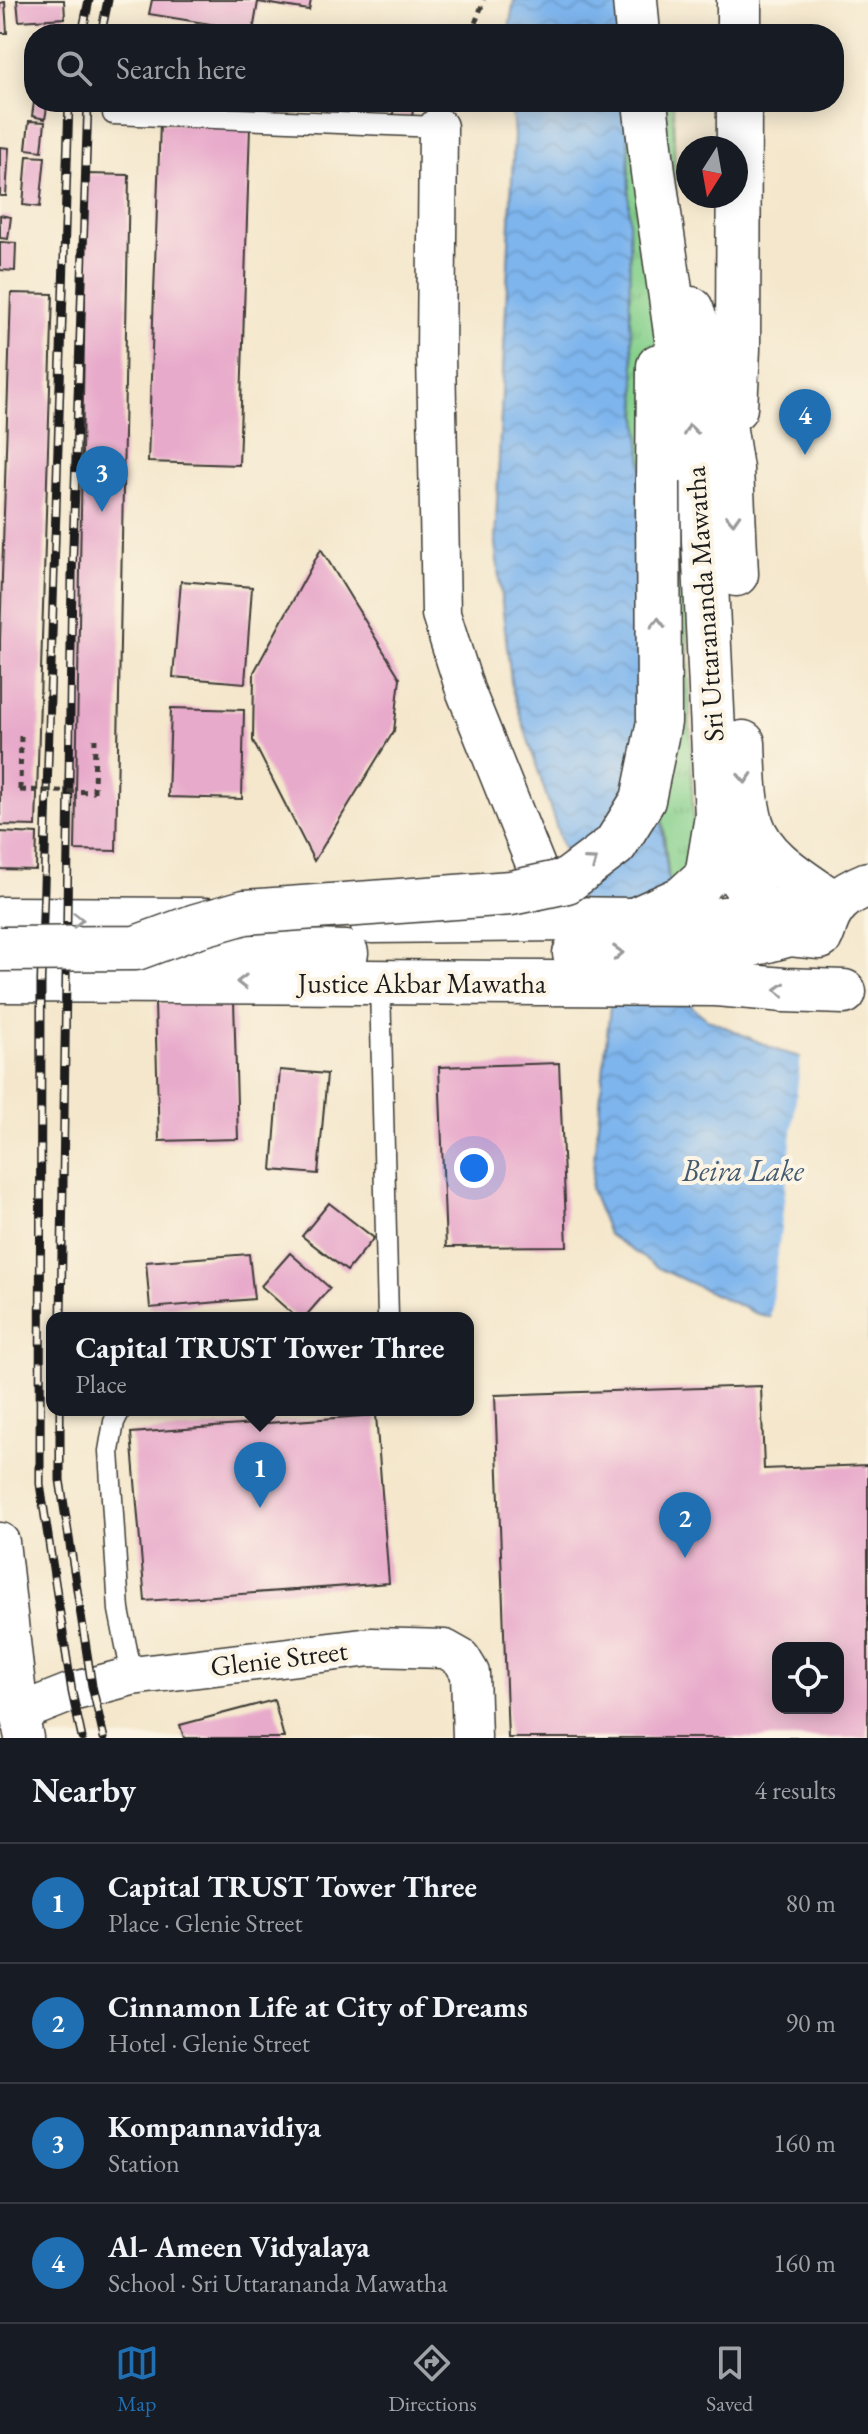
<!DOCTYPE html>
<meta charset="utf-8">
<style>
:root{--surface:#171b24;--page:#20242c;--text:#f1f3f6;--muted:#9ea1a6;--line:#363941;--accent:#1f6fb2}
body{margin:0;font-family:"EB Garamond",serif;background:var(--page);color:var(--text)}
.controls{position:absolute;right:24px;bottom:24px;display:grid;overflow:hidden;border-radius:16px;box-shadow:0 4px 20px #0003}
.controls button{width:72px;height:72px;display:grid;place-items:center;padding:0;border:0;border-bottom:2px solid var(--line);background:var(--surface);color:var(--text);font:40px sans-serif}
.compass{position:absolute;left:676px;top:136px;width:72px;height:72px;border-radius:50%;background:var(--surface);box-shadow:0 4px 20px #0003;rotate:191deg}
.you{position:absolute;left:474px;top:1168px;width:28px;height:28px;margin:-20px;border:6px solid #fff;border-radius:50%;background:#1a73e8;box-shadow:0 0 0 12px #1a73e833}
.badge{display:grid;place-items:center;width:52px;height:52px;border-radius:50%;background:var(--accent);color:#fff;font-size:26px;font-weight:700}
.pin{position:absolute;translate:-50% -66px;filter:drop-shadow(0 2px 4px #0008)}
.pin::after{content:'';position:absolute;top:42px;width:28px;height:24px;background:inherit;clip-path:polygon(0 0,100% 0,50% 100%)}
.popup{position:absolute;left:46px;top:1312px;width:428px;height:104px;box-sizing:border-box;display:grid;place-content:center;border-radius:16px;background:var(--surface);filter:drop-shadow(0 2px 6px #0005);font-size:26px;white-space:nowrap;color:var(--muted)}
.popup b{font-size:30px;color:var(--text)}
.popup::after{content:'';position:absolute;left:50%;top:100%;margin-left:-16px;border:16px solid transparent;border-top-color:var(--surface)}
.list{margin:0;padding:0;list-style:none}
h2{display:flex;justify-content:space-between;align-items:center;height:104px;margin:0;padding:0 32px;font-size:34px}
h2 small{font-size:26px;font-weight:400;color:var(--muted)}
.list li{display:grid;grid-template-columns:52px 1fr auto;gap:24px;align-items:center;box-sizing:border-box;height:120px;padding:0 32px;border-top:2px solid var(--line)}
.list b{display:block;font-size:30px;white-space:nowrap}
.list p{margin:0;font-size:26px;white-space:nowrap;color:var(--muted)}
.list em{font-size:26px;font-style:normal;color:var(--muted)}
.icon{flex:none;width:44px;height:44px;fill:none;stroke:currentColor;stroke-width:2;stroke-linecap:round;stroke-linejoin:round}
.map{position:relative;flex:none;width:868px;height:1738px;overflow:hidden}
.search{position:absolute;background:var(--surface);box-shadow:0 4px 20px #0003;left:24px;right:24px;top:24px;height:88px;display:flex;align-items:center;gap:20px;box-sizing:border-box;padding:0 28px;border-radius:32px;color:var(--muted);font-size:30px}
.sheet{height:584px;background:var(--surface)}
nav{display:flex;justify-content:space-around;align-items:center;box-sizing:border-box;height:112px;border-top:2px solid var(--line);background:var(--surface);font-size:22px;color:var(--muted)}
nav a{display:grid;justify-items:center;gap:4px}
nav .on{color:var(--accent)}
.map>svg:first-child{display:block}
.park{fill:url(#park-tufts);stroke:#517654;stroke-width:2}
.water{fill:url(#water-waves);stroke:#4d6884;stroke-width:2}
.pier{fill:#f4e7cc}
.building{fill:#e8aacb;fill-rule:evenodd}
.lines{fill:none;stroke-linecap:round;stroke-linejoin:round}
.lane-casing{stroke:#3c3a36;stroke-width:23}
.street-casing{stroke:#3c3a36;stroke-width:41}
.secondary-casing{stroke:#3c3a36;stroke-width:47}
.primary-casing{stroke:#3c3a36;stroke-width:47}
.path{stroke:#3c3a36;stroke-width:5;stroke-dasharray:6 6;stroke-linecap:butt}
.lane{stroke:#fff;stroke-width:20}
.street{stroke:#fff;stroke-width:38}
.secondary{stroke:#fff;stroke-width:44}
.primary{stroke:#fff;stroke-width:44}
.rail-casing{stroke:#1c1c1c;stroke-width:9}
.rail{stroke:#fcf5e5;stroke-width:6;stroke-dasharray:18;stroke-linecap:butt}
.primary-bridge-casing{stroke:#3c3a36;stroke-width:47;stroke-linecap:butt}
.path-bridge{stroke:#3c3a36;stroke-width:5;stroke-dasharray:6 6;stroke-linecap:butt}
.primary-bridge{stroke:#fff;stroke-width:44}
.oneway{stroke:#999}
.labels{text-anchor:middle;stroke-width:8;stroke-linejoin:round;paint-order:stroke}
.street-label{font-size:28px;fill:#1c1c1c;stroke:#fcf5e5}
.water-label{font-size:30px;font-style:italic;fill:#435970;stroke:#fcf5e5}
</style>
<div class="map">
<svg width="868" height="1738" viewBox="0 0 868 1738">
<defs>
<pattern id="park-tufts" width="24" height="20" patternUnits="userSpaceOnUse" patternTransform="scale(2)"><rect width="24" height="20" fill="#86d08c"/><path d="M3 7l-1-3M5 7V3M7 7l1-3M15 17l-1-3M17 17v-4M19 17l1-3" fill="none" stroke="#73b278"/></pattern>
<pattern id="water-waves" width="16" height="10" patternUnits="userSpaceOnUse" patternTransform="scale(2)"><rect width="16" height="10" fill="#7eb5ed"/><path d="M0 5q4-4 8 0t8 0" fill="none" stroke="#6c9bcb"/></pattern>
</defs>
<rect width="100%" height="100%" fill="#fcf5e5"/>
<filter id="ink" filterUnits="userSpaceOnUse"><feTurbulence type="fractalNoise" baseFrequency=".0125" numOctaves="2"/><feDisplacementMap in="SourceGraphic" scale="16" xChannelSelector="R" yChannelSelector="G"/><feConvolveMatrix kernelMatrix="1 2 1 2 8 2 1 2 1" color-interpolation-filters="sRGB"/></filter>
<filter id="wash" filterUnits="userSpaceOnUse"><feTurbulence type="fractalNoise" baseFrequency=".006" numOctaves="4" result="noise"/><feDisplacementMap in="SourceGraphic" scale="32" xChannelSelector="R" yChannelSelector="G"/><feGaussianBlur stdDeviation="1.8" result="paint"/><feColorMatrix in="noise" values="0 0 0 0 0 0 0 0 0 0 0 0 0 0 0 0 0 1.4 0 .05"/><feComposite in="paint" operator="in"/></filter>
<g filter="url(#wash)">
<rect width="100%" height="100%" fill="#f4e7cc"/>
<!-- park -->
<polygon class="park" points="628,102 673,102 696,925 674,925 649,694 643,478 630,320"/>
<!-- water -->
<g class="water">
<polygon points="514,0 627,0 627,34 508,34"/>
<polygon points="511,102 628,102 630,320 643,478 649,694 665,854 681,977 692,1007 707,1019 779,1051 868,1077 868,1344 755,1313 658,1268 608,1234 591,1189 611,996 512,690 495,543 514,135"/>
</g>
<!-- pier -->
<polygon class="pier" points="801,1056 868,1075 868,1348 770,1321"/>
<g id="blocks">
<!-- building -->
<g class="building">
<polygon points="17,0 64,0 65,18 19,21"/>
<polygon points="152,0 311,0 309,10 258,2 253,31 149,14"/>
<polygon points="5,2 7,33 0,33 0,3"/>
<polygon points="34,102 48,102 45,119 32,116"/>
<polygon points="326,102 354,102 353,114 326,112"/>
<polygon points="394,102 414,102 412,117 393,115"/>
<polygon points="29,121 45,122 42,151 26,149"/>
<polygon points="160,123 250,126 239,465 148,462"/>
<polygon points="0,147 9,148 6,196 0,196"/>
<polygon points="27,156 45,157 40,207 23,205"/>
<polygon points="87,174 129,175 116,851 75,850"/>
<polygon points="0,215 11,217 8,239 0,238"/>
<polygon points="0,242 16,243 15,271 0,270"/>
<polygon points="11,293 53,294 36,826 0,825 0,640"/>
<polygon points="321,549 400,678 394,731 314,861 253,741 254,672"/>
<polygon points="181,581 252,587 245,683 173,677"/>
<polygon points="171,708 244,710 242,799 168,797"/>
<polygon points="0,832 37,834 36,870 0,869"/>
<polygon points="234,1001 238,1139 159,1141 155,1003"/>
<polygon points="559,1063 567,1246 446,1247 439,1067"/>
<polygon points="280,1070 327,1074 318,1174 272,1170"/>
<polygon points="329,1203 374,1238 347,1271 302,1236"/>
<polygon points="290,1253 330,1288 304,1318 297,1318 261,1286"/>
<polygon points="249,1254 254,1299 150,1308 146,1262"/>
<path d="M761,1386L764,1469L868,1465V1738H508L495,1395ZM778,1648H838V1708H778Z"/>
<polygon points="376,1415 389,1583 145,1601 131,1433"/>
<polygon points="274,1700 284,1738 184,1738 180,1725"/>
</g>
</g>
</g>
<g filter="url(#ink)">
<use href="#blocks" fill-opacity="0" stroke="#3c3a36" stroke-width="2"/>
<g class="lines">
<!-- lane casing -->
<g class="lane-casing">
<g id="lane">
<polyline points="113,114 438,127"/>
<polyline points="380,984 388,1318"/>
<polyline points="120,1410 114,1422 109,1451 119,1610 132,1676"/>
</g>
</g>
<!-- street casing -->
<g class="street-casing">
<g id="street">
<polyline points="438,127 436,354 441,614 465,690 554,911"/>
<polyline points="0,1542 19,1713 24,1738"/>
<polyline points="19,1713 72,1692 132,1676 371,1647 445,1649 461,1658 470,1673 472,1738"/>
</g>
</g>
<!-- secondary casing -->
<g class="secondary-casing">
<g id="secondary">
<polyline points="0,919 207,920"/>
<polyline points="372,921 560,919 705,921 741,917 760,921 790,934"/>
</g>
</g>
<!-- primary casing -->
<g class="primary-casing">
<g id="primary">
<polyline points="635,0 638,34"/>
<polyline points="739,34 739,0"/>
<polyline points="645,102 653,172 703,520 717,816 741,879 758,903 773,913 823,929"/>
<polyline points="691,309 717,379 731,469 736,574"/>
<polyline points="735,408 738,349 739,102"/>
<polyline points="658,482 659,366"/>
<path d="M743,743C744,769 744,797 751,823C762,860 806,883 835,904"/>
<polyline points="634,920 683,898 707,876 717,816"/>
<path d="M823,931C830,904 843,894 868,884"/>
<polyline points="136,948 346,953"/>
<polyline points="575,954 730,950 790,934 820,937"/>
<polyline points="0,980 716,984 784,990 844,992"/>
</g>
</g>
<!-- path -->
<g class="path">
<polyline points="471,34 484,0"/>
<polyline points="20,790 21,735"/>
<polyline points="94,792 95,739"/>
</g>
<!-- lane -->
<use href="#lane" class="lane"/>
<!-- street -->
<use href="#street" class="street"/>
<!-- secondary -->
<use href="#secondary" class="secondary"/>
<!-- primary -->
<use href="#primary" class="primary"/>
<!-- rail casing -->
<g class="rail-casing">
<g id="rail">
<polyline points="82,34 89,0"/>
<polyline points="101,34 108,0"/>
<polyline points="69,102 41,980 40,1484 72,1692 82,1738"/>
<polyline points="61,1318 72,577 88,102"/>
<polyline points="60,1410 60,1480 92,1686 104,1738"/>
</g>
</g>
<!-- rail -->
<use href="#rail" class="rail"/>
<!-- primary-bridge casing -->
<g class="primary-bridge-casing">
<polyline id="primary-bridge" points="0,949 136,948 196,926 245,912 511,893 567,881 615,845 643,800 659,722 658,482"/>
</g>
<!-- path-bridge -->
<polyline class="path-bridge" points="20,790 94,792"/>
<!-- primary-bridge -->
<use href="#primary-bridge" class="primary-bridge"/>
</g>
<!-- one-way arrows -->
<defs><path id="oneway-chevron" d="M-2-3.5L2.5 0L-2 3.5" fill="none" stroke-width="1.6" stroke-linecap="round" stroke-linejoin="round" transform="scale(2)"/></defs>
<g class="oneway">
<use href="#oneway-chevron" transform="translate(690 430) rotate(-98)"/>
<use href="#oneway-chevron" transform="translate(733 519) rotate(87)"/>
<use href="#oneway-chevron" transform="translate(658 623) rotate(-90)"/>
<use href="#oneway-chevron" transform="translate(745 778) rotate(87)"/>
<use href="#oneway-chevron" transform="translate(592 862) rotate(-36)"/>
<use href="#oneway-chevron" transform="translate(78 920)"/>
<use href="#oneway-chevron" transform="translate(618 953) rotate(-2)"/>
<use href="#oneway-chevron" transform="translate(242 982) rotate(-179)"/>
<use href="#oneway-chevron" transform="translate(780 990) rotate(-176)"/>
</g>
</g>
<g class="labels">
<!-- street labels -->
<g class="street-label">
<text transform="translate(704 604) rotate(-94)" y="10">Sri Uttarananda Mawatha</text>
<text x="422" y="993">Justice Akbar Mawatha</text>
<text transform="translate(279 1658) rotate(-7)" y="10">Glenie Street</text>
</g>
<!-- water labels -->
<g class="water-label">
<text x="743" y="1181">Beira Lake</text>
</g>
</g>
</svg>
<div class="controls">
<button><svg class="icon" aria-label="locate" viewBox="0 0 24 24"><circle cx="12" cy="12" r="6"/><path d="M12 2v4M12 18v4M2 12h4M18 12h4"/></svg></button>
</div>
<svg class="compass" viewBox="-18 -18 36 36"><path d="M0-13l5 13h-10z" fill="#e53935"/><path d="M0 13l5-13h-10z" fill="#9ea1a6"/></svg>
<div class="you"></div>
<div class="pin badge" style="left:260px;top:1508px">1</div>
<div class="popup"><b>Capital TRUST Tower Three</b>Place</div>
<div class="pin badge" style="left:685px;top:1558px">2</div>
<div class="pin badge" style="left:102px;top:512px">3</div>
<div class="pin badge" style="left:805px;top:455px">4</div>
<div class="search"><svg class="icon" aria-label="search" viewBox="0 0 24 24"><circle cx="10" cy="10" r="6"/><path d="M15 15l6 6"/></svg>Search here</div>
</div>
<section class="sheet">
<h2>Nearby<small>4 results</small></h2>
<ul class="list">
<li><span class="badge">1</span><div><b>Capital TRUST Tower Three</b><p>Place · Glenie Street</p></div><em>80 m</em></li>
<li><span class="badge">2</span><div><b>Cinnamon Life at City of Dreams</b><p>Hotel · Glenie Street</p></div><em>90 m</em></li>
<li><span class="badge">3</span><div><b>Kompannavidiya</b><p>Station</p></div><em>160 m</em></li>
<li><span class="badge">4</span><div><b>Al- Ameen Vidyalaya</b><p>School · Sri Uttarananda Mawatha</p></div><em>160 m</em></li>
</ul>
</section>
<nav>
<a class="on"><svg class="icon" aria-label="map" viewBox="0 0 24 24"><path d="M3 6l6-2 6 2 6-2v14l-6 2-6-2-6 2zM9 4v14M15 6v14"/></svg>Map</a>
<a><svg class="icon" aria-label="directions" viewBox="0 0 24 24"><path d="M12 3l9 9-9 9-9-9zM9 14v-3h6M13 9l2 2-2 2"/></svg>Directions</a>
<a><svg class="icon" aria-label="saved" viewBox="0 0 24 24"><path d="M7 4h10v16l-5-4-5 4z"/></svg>Saved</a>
</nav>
